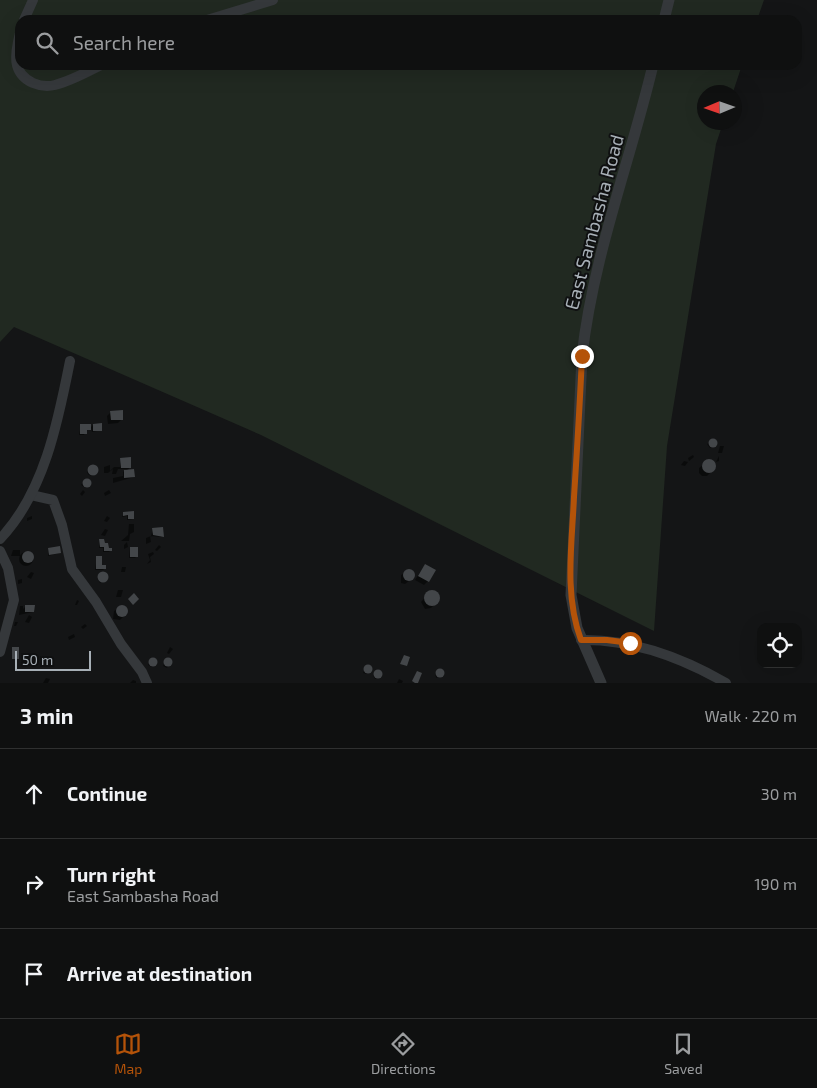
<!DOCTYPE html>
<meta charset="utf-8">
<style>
:root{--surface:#0f1010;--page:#1d1e1e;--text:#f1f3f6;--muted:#9b9d9f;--line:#2f3030;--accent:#b45309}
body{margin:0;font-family:"Exo 2",sans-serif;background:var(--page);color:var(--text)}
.controls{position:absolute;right:15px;bottom:15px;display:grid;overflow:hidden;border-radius:10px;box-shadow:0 5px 20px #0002}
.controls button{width:45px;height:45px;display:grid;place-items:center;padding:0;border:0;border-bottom:1px solid var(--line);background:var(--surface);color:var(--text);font:25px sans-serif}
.compass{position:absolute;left:697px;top:85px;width:45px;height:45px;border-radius:50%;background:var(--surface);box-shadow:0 5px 20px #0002;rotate:268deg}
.scale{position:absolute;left:15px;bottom:12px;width:76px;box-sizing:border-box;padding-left:5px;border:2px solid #a7afb6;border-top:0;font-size:14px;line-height:18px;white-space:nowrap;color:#a7afb6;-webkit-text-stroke:4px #0f1011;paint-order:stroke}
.stop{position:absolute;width:15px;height:15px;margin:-11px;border:4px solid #b45309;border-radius:50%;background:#fff}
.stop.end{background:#b45309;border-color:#fff;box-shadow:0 1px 5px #0008}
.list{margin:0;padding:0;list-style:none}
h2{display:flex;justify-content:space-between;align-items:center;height:65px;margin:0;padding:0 20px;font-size:21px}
h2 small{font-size:16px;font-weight:400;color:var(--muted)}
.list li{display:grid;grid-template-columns:32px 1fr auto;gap:15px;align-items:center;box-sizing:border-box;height:90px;padding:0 20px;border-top:1px solid var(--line)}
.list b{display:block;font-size:19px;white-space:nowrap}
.list p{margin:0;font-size:16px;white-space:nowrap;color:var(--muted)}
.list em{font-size:16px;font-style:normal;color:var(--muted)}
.icon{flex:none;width:28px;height:28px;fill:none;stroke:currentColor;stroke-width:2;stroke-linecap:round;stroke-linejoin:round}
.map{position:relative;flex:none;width:817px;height:683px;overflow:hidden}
.search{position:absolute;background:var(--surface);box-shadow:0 5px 20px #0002;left:15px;right:15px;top:15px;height:55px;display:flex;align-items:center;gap:12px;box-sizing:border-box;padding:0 18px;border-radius:15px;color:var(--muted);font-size:19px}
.sheet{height:335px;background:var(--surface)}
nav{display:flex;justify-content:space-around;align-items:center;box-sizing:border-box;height:70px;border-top:1px solid var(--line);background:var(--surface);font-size:14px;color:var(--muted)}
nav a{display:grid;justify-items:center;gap:2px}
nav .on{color:var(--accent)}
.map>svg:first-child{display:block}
.green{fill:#212921}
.shadow{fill:#0007}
.building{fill:#434649}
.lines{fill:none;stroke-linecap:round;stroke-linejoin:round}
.minor{stroke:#35383b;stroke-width:10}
.tertiary{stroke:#35383b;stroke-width:11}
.route{stroke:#b45309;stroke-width:6}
.labels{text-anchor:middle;stroke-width:4;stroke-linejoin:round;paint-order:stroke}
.street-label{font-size:19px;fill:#a7afb6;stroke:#0f1011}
</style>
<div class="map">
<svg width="817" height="683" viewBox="0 0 817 683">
<rect width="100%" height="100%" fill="#141516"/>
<!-- green -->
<polygon class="green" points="0,0 764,0 757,20 20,20 20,65 742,65 733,92 704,92 704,122 723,123 716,144 667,446 654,631 261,435 14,327 0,342"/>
<!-- shadow -->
<g class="shadow">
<polygon points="111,412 122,419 118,423 108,424 107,416"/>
<polygon points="81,425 90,428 93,425 101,430 92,432 91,428 86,431 84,435 79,435"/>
<polygon points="714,440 716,443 710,448 707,444"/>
<polygon points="720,446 724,446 722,453 718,453"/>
<polygon points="693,455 694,457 689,461 688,458"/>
<polygon points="719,456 719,461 716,462"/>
<polygon points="121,459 130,467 127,471 134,477 113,483 113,478 123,476 123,472 126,469 118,469 116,474 112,474 113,469 108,473 104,473 104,467 110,465 110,471 114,467 120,467"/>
<polygon points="684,461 688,462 685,466 681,465"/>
<polygon points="708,461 714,465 711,472 707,476 702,476 699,473 699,468"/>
<circle cx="92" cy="471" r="5"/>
<polygon points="85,480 89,481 86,488 81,485"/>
<polygon points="83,490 85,492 82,496 80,494"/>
<polygon points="109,490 111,493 105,496 104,493"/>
<polygon points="124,513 133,513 133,519 127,520 127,516 122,517"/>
<polygon points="32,516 32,519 27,521 27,518"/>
<polygon points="107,516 110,518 107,522 104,521"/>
<polygon points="129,524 134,524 134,532 130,534 129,541 121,541 128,535"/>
<polygon points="105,529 108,530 105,536 101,535"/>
<polygon points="153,529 162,537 150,536 151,542 146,544 146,538 151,536"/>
<polygon points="100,540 110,551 109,552 103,552 103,548 99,548"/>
<polygon points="127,542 128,547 124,549 124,545"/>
<polygon points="159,545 161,547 157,551 155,550"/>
<polygon points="130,548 137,556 135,558 129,558"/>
<polygon points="49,549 59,553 48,556"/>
<polygon points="13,550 20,550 20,556 11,556"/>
<polygon points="153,552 154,554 150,557 151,562 147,564 150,560 148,554"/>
<circle cx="26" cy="559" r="7"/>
<polygon points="97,557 101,566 105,568 103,570 95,570"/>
<polygon points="425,565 428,581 424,585 415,580"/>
<polygon points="122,567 126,567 125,572 121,572"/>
<polygon points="410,570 413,571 413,578 405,584 401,583 401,575"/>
<polygon points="31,572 34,573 31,579 27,577"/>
<polygon points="105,574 107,578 100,583 97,578"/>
<polygon points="22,579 22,583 18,584 18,580"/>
<polygon points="118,590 123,590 121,597 116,597"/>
<polygon points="430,592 437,595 438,601 431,608 425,609 421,602"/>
<polygon points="77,600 79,601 77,605 75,605"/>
<polygon points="20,606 23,606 23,609 26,606 33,612 19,615"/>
<polygon points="123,606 127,611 124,616 120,620 113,619 114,611"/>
<polygon points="29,615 32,617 29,623 25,622"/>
<polygon points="18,622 16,626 14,626 15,622"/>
<polygon points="85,624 87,626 83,629 81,627"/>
<polygon points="74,634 75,637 69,640 68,637"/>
<polygon points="170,647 173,649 169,654 167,653"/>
<polygon points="152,659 156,660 152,667 148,665"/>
<polygon points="167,659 171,661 167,668 163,666"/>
<polygon points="367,666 370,668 367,674 363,673"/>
<polygon points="442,671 443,675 436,678 435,673"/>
<polygon points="379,672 381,676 375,679 373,675"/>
<polygon points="46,678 50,679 48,683 43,683"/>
<polygon points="399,679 403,681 402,683 397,683"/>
<polygon points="133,680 136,681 136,683 130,683"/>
</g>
<!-- building -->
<g class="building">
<polygon points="123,410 123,420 111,420 110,411"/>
<polygon points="102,423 102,431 93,431 93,424"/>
<polygon points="80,424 91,424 91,430 87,430 87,434 80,434"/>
<circle cx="713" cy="443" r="4.5"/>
<polygon points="131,457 131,468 121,468 120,458"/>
<circle cx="709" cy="466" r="7"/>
<circle cx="93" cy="470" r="5.5"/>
<polygon points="134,469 135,477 124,478 124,470"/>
<circle cx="87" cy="483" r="4.5"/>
<polygon points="134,511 134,519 128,519 128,515 123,516 123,512"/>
<polygon points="163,527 164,537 153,535 152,528"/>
<polygon points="99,539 104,539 105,543 108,543 109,548 112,548 112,551 104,551 104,547 100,547"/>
<polygon points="60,546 61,553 49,555 48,548"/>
<rect x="130" y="547" width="8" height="10"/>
<circle cx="28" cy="557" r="6"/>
<polygon points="96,556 102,556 102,565 106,565 106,569 96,569"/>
<polygon points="425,564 436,570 429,582 418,576"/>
<circle cx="409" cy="575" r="6"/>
<circle cx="103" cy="577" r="5.5"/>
<circle cx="432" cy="598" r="8"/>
<polygon points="134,593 139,599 133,605 128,599"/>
<circle cx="122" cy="611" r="6"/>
<polygon points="25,605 35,605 34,612 25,612"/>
<rect x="12" y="647" width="7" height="12"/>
<polygon points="404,655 410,657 407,666 400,664"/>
<circle cx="153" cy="662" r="4.5"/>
<circle cx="168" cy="662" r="4.5"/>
<circle cx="368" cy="669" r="4.5"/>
<circle cx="440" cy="673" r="4.5"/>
<circle cx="378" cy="674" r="4.5"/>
<polygon points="417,671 422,673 418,683 415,683 412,681"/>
</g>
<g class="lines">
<!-- minor -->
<g class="minor">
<polyline points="24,20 33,0"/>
<polyline points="207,20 273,0"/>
<path d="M20,33C15,53 11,73 33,83C40,86 47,87 55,85C71,81 87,72 101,65"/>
<polyline points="31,495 53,500 62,525 72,569 96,602 121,644 142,672 147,683"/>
<path d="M0,539C44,493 58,422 70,361"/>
<polyline points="0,551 8,568 14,600 0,652"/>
<path d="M581,640C633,639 681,657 726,683"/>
</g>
<!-- tertiary -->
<g class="tertiary">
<polyline points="664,20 669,0"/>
<path d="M601,683L577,628L571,595L582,356C593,256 630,162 653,65"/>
</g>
</g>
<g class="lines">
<!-- route -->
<path class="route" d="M582,356C580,403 577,450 574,497C572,544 564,595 581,640H607L630,643"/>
</g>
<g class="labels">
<!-- street labels -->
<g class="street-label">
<text transform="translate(594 222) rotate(-75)" y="7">East Sambasha Road</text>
</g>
</g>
</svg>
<div class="controls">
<button><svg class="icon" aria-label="locate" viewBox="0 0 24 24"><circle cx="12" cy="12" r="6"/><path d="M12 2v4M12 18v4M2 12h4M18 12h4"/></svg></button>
</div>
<svg class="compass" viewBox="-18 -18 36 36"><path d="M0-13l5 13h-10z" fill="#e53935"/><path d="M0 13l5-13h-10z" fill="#9b9d9f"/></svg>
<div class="scale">50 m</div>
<div class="stop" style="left:630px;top:643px"></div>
<div class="stop end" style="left:582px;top:356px"></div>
<div class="search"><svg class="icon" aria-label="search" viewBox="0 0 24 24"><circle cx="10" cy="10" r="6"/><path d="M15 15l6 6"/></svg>Search here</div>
</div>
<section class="sheet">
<h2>3 min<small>Walk · 220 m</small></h2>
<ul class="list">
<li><svg class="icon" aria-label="ahead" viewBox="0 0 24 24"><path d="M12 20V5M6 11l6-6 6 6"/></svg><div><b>Continue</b></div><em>30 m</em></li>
<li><svg class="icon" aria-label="right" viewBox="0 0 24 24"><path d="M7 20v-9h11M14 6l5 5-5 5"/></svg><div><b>Turn right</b><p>East Sambasha Road</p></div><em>190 m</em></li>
<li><svg class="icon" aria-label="arrive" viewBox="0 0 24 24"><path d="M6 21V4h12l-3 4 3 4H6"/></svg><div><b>Arrive at destination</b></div></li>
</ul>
</section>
<nav>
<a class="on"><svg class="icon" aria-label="map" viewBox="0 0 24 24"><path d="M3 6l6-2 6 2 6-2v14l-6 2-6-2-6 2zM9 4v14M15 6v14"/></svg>Map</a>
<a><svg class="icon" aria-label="directions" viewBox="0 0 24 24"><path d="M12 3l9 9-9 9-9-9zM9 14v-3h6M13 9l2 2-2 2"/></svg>Directions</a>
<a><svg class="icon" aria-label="saved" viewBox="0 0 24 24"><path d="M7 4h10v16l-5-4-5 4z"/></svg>Saved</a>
</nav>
